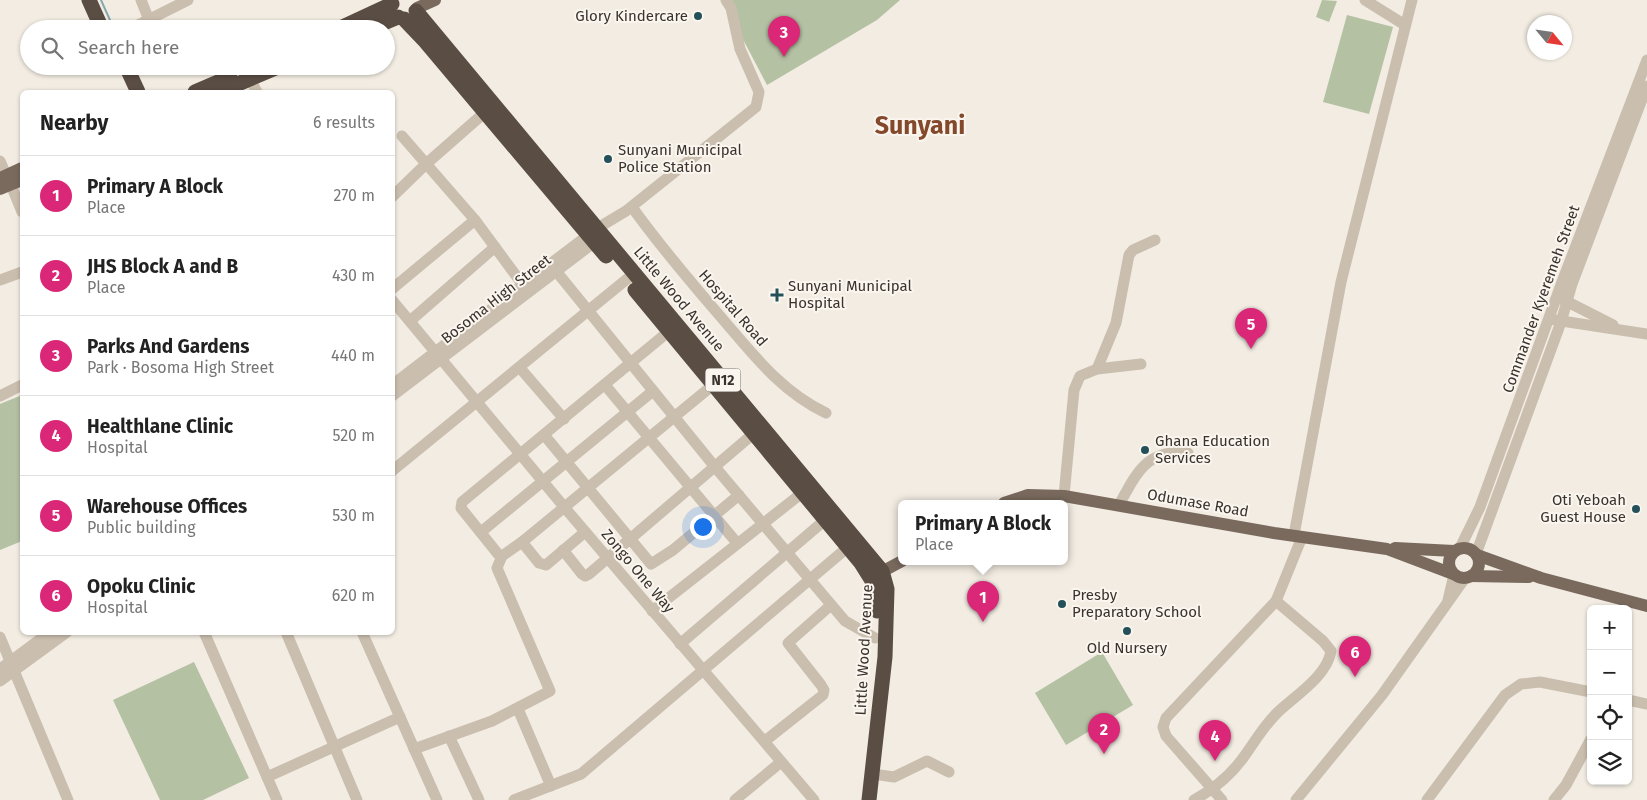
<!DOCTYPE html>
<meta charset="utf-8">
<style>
:root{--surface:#fff;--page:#f2f2f2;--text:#222;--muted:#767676;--line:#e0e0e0;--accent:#db2777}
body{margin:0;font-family:"Fira Sans",sans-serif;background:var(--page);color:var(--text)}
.controls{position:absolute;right:15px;bottom:15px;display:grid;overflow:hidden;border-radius:8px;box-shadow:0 1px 4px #0004}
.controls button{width:45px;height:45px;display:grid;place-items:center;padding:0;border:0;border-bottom:1px solid var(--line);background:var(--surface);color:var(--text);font:25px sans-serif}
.compass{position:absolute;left:1527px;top:15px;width:45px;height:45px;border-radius:50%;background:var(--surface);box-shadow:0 1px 4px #0004;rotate:119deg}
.you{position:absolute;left:702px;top:526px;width:18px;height:18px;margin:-12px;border:4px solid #fff;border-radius:50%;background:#1a73e8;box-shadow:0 0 0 8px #1a73e833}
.badge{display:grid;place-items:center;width:32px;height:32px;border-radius:50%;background:var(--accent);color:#fff;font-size:16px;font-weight:700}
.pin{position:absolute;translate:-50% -41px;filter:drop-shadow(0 1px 2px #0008)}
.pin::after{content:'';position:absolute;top:26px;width:18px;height:15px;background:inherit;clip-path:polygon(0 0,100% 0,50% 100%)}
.popup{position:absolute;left:898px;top:500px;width:170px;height:65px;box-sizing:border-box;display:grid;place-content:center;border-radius:8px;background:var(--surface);filter:drop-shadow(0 1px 4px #0005);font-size:16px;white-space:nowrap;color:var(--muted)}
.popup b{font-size:19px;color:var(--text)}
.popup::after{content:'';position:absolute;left:50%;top:100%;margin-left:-10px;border:10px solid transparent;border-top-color:var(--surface)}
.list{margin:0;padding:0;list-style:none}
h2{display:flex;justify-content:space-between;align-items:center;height:65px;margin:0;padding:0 20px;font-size:21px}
h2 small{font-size:16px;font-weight:400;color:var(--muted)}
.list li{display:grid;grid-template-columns:32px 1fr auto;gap:15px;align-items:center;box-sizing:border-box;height:80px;padding:0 20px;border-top:1px solid var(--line)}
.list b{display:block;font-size:19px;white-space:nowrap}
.list p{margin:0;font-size:16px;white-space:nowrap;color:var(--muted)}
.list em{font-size:16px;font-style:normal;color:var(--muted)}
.icon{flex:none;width:28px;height:28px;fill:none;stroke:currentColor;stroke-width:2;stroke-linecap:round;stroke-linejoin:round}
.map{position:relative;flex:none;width:1647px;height:800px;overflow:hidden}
.search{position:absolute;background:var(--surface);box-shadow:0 1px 4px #0004;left:20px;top:20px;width:375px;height:55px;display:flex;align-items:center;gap:12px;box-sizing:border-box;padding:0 18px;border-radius:28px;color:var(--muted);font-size:19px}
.panel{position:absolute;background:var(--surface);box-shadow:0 1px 4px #0004;left:20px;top:90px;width:375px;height:545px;border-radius:8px}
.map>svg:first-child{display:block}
.green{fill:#b4c1a3}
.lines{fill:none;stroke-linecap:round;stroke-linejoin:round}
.stream{stroke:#83a8ae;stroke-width:2}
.minor{stroke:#cabeae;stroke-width:11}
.major{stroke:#7a6a5e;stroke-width:12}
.highway{stroke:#5a4d44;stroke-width:15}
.poi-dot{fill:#245059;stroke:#faf6ef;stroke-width:2}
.labels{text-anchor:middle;stroke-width:4;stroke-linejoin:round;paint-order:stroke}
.shield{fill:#faf6ef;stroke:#746d66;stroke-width:1}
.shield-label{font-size:14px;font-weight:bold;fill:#3a322c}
.poi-label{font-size:15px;fill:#3a322c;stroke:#faf6ef;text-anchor:start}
.street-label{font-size:15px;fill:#3a322c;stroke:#faf6ef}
.town-label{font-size:25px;font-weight:bold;fill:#84482a;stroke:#faf6ef}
</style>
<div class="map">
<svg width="1647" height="800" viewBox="0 0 1647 800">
<rect width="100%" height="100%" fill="#f2ece2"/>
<!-- green -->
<g class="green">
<polygon points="728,0 900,0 877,20 767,85 737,28"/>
<polygon points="1322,0 1337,1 1329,22 1316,17"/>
<polygon points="1347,15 1393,27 1369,114 1323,102"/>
<polygon points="22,395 22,541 0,550 0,404"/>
<polygon points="1102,652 1133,705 1066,745 1035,693"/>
<polygon points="194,662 249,778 203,800 160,800 113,700"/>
</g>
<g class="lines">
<!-- stream -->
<polyline class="stream" points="101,0 114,29"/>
<!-- minor -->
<g class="minor">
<polyline points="141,0 149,20"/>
<polyline points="1365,0 1405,25"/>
<polyline points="130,29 188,0"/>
<polyline points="250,79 257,92"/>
<polyline points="402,136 475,220"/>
<polyline points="0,161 6,175"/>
<polyline points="11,185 22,212"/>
<polyline points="392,197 426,164 491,107"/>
<path d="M632,207C659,245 689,280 720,316C752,353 781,392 826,413"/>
<polyline points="556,271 715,467 845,621 875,638"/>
<polyline points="0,280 22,272"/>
<polyline points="392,289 475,220 523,285"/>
<polyline points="1560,298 1613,325"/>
<polyline points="392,300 565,508 814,800"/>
<polyline points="1555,320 1647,334"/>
<polyline points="410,321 495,247"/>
<polyline points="668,332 462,502 461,508 498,554 502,556 522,542 713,385"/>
<polyline points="520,368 564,419"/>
<polyline points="1097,369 1116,323 1129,255 1133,250 1155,240"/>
<polyline points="392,385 596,229 626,211 756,107 759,92 740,49 731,8 726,0"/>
<polyline points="605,385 737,543"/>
<polyline points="0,396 22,385"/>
<polyline points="392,396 600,238"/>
<polyline points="545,436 651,564 673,550 739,495"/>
<polyline points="392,471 627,279"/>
<polyline points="1064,496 1074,390 1080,376 1097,369 1141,364"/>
<path d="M1119,505C1136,474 1147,448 1188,453"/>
<polyline points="481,532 653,391"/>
<polyline points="1294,535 1341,282 1412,0"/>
<polyline points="522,542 539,563 546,565 585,532"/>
<polyline points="1460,548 1480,507 1562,282 1647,60"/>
<polyline points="563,550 582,574 585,576 589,574 753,434"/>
<polyline points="1476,554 1561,322 1572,284 1647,86"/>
<polyline points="1448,600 1454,575"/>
<polyline points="652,611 802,493"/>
<polyline points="204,632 277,800"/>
<polyline points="286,632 357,800"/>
<polyline points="362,632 437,800"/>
<polyline points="0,637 68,800"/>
<polyline points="680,644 825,520"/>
<polyline points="0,669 50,632"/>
<polyline points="0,681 67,632"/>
<polyline points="1628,700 1647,704"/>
<polyline points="518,709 551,786"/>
<polyline points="449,736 479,800"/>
<polyline points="765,741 823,695 824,690 821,685 788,643 831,605"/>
<polyline points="414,749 492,721 550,691 497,568 502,556"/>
<polyline points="873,774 894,777 927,761 949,772"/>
<polyline points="267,777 400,717"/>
<polyline points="514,800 581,774 848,547"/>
<polyline points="735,800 781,762"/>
<path d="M1194,800C1214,789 1230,776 1243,758C1254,743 1263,727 1276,714C1293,697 1327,677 1331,651L1323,641L1276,601"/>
<polyline points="1222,800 1166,736 1163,727 1166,718 1276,601 1302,537"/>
<polyline points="1296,800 1382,695 1465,578"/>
<polyline points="1427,800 1505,695 1521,684 1540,682 1591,692"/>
<polyline points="1554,800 1566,785 1591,739"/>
</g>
<!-- major -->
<g class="major">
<polyline points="417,8 435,0"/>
<polyline points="0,178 22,168"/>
<polyline points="0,189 22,180"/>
<polyline points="1004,503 1028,495 1064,496 1274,533 1387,549 1453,574"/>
<circle cx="1464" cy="563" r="15"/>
<polyline points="1395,548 1454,551"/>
<polyline points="1477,555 1541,578 1647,606"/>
<polyline points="874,576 902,561"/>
<polyline points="1471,576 1529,577"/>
</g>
<!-- highway -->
<g class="highway">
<polyline points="89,0 102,29"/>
<polyline points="416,11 882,571 887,589 885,657 869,800"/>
<polyline points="404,19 424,40 606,256"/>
<polyline points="338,29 392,4"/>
<polyline points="369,29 398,17"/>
<polyline points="126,66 138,92"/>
<polyline points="195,92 230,77"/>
<polyline points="219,92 280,66"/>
<polyline points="635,290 861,563 876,587 877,611"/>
</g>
</g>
<!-- markers -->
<g class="poi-dot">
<circle cx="698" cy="16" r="5"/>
<circle cx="608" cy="159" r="5"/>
<path d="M774.5 287.5h5v5h5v5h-5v5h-5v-5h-5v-5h5z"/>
<circle cx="1145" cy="450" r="5"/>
<circle cx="1636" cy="509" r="5"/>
<circle cx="1062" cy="604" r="5"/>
<circle cx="1127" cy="631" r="5"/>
</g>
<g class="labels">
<!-- shield labels -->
<rect class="shield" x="705.5" y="368.5" width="35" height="23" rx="4"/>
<g class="shield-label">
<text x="723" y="385">N12</text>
</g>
<!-- poi labels -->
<g class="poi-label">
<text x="688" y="21" text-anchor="end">Glory Kindercare</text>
<text x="618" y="155">Sunyani Municipal<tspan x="618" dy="17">Police Station</tspan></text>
<text x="788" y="291">Sunyani Municipal<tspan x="788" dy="17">Hospital</tspan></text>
<text x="1155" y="446">Ghana Education<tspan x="1155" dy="17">Services</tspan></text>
<text x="1626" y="505" text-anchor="end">Oti Yeboah<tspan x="1626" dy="17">Guest House</tspan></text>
<text x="1072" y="600">Presby<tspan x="1072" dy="17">Preparatory School</tspan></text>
<text x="1127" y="653" text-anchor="middle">Old Nursery</text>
</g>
<!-- street labels -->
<g class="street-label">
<text transform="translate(496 299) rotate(-38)" y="5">Bosoma High Street</text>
<text transform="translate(679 299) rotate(50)" y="5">Little Wood Avenue</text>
<text transform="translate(1541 299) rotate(-70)" y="5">Commander Kyeremeh Street</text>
<text transform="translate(733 308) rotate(49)" y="5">Hospital Road</text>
<text transform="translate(1198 503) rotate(10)" y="5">Odumase Road</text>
<text transform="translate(638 571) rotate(50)" y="5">Zongo One Way</text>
<text transform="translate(864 650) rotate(-87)" y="5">Little Wood Avenue</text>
</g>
<!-- town labels -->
<g class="town-label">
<text x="920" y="134">Sunyani</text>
</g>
</g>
</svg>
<div class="controls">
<button>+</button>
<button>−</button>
<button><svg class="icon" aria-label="locate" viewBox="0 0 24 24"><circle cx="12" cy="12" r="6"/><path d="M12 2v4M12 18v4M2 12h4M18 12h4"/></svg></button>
<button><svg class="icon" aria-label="layers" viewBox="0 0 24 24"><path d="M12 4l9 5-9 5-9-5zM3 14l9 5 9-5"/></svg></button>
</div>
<svg class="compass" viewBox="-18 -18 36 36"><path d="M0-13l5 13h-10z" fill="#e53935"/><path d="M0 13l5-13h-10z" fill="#767676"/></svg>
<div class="you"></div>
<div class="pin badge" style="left:983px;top:622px">1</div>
<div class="popup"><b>Primary A Block</b>Place</div>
<div class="pin badge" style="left:1104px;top:754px">2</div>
<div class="pin badge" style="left:784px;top:57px">3</div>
<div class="pin badge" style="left:1215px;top:761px">4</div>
<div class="pin badge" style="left:1251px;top:349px">5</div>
<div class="pin badge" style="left:1355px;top:677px">6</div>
<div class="search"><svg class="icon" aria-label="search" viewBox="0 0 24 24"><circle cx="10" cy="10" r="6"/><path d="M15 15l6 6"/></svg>Search here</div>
<section class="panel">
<h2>Nearby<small>6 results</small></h2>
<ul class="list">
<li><span class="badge">1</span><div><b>Primary A Block</b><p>Place</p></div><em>270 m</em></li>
<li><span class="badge">2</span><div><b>JHS Block A and B</b><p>Place</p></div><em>430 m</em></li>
<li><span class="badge">3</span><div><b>Parks And Gardens</b><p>Park · Bosoma High Street</p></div><em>440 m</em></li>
<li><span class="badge">4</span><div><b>Healthlane Clinic</b><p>Hospital</p></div><em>520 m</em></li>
<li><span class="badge">5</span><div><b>Warehouse Offices</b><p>Public building</p></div><em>530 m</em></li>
<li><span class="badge">6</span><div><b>Opoku Clinic</b><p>Hospital</p></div><em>620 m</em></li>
</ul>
</section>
</div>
